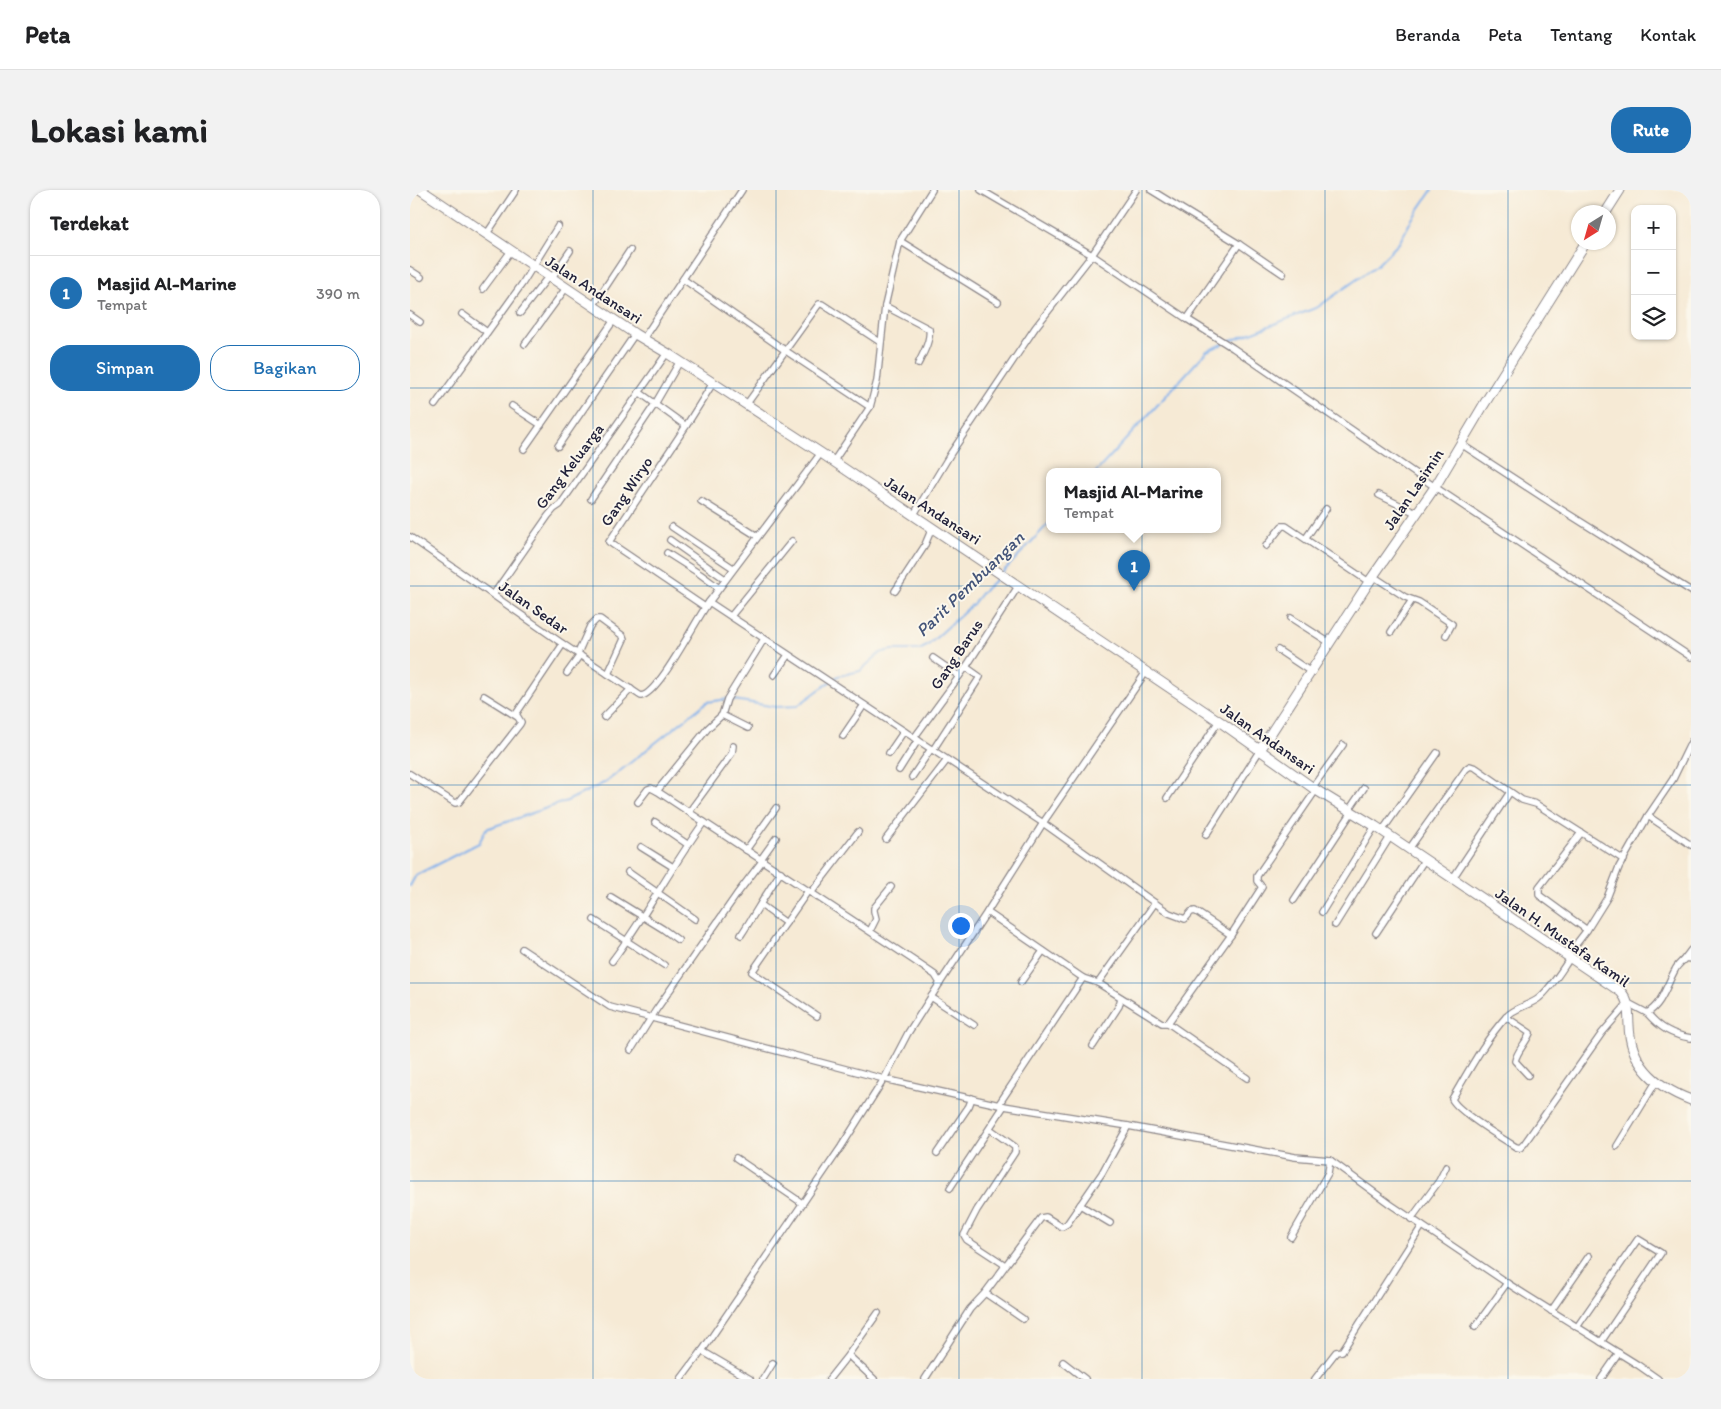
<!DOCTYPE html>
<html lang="id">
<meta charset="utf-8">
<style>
:root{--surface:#fff;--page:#f2f2f2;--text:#202124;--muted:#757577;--line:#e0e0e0;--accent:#1f6fb2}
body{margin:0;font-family:Itim,sans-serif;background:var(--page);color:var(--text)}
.controls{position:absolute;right:15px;top:15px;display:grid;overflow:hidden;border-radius:10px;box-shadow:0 1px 4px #0004}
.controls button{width:45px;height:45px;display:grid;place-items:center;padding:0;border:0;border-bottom:1px solid var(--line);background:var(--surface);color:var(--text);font:25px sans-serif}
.compass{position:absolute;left:1161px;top:15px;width:45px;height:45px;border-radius:50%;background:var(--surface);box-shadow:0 1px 4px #0004;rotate:217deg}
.you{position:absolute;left:550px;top:735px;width:18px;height:18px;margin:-12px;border:4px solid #fff;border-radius:50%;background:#1a73e8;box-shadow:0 0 0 8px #1a73e833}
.badge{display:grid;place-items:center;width:32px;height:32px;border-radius:50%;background:var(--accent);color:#fff;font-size:16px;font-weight:700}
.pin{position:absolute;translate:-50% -41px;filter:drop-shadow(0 1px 2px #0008)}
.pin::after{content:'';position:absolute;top:26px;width:18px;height:15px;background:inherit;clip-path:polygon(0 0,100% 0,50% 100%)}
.popup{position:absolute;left:636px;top:278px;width:175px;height:65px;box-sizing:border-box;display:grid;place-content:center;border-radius:10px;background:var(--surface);filter:drop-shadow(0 1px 4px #0005);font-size:16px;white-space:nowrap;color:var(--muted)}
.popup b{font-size:19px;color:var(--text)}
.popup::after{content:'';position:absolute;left:50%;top:100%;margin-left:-10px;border:10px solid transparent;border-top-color:var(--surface)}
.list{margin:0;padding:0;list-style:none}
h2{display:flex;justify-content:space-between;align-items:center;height:65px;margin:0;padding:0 20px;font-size:21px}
h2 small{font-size:16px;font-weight:400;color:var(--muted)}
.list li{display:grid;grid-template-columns:32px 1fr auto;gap:15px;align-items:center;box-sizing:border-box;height:75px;padding:0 20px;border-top:1px solid var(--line)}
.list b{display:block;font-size:19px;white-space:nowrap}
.list p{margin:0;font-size:16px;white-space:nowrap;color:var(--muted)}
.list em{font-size:16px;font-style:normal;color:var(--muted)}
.actions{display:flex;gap:10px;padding:15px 20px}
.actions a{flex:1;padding:11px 0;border:1px solid var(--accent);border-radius:20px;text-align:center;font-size:18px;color:var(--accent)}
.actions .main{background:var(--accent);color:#fff}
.icon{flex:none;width:28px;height:28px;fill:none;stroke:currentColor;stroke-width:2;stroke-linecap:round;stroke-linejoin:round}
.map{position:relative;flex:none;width:1281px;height:1189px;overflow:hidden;border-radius:20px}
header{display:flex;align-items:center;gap:30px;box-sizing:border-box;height:70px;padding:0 25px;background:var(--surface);border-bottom:1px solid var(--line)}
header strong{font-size:24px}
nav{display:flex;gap:28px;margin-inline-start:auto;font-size:18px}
.intro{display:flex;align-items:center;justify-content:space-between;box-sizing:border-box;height:120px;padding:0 30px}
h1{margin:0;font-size:35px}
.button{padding:12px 22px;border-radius:20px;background:var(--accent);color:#fff;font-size:18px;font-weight:700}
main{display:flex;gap:30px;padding:0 30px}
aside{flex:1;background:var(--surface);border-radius:20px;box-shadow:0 1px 4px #0004}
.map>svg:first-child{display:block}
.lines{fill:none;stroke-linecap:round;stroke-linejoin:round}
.stream{stroke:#81b1ec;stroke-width:2}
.street-casing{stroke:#8c8688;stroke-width:8}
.secondary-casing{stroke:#8c8688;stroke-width:11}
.street{stroke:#fff;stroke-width:5.5}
.secondary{stroke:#fff;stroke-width:9}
.grid{fill:none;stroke:#1f6fb2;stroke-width:1;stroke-opacity:0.55}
.labels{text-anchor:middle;stroke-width:4;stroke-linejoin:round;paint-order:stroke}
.street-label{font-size:16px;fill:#22223b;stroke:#fbf7ec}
.water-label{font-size:18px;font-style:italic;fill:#435479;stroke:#fbf7ec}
</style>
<header>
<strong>Peta</strong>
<nav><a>Beranda</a><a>Peta</a><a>Tentang</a><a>Kontak</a></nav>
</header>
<div class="intro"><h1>Lokasi kami</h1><a class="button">Rute</a></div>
<main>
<aside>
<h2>Terdekat<small></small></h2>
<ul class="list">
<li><span class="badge">1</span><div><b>Masjid Al-Marine</b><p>Tempat</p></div><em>390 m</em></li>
</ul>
<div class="actions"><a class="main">Simpan</a><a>Bagikan</a></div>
</aside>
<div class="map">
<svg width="1281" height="1189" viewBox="0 0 1281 1189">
<rect width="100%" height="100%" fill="#fbf7ec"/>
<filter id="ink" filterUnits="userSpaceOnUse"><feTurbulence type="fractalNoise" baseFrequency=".02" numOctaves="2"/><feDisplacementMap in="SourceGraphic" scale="10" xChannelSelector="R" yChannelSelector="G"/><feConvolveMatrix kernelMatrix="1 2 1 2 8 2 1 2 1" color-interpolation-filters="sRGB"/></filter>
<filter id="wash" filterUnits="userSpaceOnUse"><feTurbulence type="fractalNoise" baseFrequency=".0096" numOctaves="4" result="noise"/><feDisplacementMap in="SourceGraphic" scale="20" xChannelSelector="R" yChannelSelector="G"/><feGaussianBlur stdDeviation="1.12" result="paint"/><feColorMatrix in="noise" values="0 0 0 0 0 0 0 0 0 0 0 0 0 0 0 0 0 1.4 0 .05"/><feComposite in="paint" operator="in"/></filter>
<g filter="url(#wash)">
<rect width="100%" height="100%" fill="#f6ead5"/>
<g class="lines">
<!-- stream -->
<g class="stream">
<polyline points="818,152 908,117 967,75 989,53 1002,29 1022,0"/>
<polyline points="686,282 797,161 813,154"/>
<polyline points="592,383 640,332"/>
<polyline points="0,696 6,685 69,653 76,639 157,611 196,592 297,512 318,509 366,517 387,516 428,486 450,481 470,463 481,460 509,460 517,456 563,414 572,402 589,387"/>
</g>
</g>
</g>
<g filter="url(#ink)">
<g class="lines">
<!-- street casing -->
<g class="street-casing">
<g id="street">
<polyline points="571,0 682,65 777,129 823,158 1025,297 1281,467"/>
<polyline points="741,0 829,54 873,84"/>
<polyline points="76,45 106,0"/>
<polyline points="490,51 588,112"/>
<polyline points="0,80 11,87"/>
<polyline points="141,89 160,61"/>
<polyline points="273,89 376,161 460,217"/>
<polyline points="73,99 101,61"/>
<polyline points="183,116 220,60"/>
<path d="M475,116L519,139C521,150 513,164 508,174"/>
<polyline points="110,123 138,87"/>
<polyline points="52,124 77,142"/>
<polyline points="0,125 10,132"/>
<polyline points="777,129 829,54"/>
<polyline points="233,149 332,0"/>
<polyline points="115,154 156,98"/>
<polyline points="229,202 276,236"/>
<polyline points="25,215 112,94 148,36"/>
<polyline points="336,215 409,114 412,114 470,152"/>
<polyline points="102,216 131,235"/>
<polyline points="1051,254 1149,318 1281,401"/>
<polyline points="148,256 225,144"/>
<polyline points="114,259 204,130"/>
<polyline points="423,272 460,217 467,191 475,116 490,51 522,0"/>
<polyline points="969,305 1006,323"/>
<polyline points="181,309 245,214 270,171"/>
<polyline points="291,311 347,346"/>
<polyline points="503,326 541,263 625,138 682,65 726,0"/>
<polyline points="262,337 323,378"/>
<path d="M0,347L153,454L231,506C249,504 286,429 299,412L633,633L759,723L775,729L781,722L785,721L821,745"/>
<polyline points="896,348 916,319"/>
<polyline points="260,350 315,389"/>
<polyline points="856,356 872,336 876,336 959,392"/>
<polyline points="257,363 290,384 309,398"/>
<polyline points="963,386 995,407 1009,412 1042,434 1036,445"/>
<polyline points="485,401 514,357 522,338"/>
<polyline points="83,405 138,326 144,319 150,315 257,163"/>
<polyline points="299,412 411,263"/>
<polyline points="295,417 199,352 276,236 303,193"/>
<polyline points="321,426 382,351"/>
<polyline points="881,428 920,453"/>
<polyline points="981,442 1002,410"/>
<polyline points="868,460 901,482"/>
<polyline points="168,463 180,436 187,429 190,429 213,446 214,449 198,484"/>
<polyline points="523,468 549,486"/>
<polyline points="157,483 170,465"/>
<polyline points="364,485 378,465"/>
<polyline points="74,506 106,526"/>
<polyline points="312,525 338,538"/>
<polyline points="194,527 221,499"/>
<polyline points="433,546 454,515"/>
<polyline points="504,548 556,477 609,395"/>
<polyline points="523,560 570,487 556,477"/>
<polyline points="479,563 494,541"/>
<polyline points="489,580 508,550"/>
<polyline points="0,584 45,613 49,612 110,534 111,532 106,524 153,454"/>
<polyline points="502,587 521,559"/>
<polyline points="902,598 933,555"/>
<polyline points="247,601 503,770 525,785 530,793"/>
<polyline points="757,608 809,531"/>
<polyline points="228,612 238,599 241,598 247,601 298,538 312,525 317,509 354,449"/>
<polyline points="939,620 954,598"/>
<polyline points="279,622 322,563 323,556"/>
<polyline points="1238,626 1281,655"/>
<polyline points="245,632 277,654"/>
<polyline points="972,641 1027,563"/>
<polyline points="1171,643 1129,697 1129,705 1177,740"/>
<polyline points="796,645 850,560"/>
<polyline points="476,649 537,570"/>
<polyline points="231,657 263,677"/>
<polyline points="999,659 1056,579 1060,576 1066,578 1112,610 1126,614 1214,670"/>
<polyline points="336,660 366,618"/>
<polyline points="351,669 366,648"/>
<polyline points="218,682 285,729"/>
<polyline points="1043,688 1100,602"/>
<polyline points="398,701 342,782 407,826"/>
<polyline points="401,703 448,642"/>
<polyline points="201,707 253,739 268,750"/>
<polyline points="884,710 942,622"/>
<polyline points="351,715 376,733"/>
<polyline points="577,722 673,788 688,793 752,833 758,833 821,745 852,697 847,691 847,686 906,600"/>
<polyline points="912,722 965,636"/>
<polyline points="184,730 254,775"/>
<polyline points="925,735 980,647"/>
<polyline points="460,741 466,729 464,721 464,718 481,697"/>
<polyline points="966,743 1015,669"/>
<path d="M331,745C345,724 356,703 371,682"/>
<polyline points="112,759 200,817 474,889 594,916 718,936 885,967 920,970 980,1014 1097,1093 1228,1175 1248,1189"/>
<polyline points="1157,766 1177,740 1197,708 1209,677 1238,626 1263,589 1281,552"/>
<path d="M1160,768C1151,781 1142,797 1129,808C1119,816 1105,817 1096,827C1075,850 1058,882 1042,909C1047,921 1093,949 1106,957L1110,958L1114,954L1192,843L1218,813L1237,823C1252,815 1257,794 1265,780C1267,775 1272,772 1275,768L1281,769"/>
<polyline points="1275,768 1281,760"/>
<path d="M202,771C236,726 261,677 294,632"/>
<polyline points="611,792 633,761"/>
<polyline points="688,793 745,713"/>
<polyline points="521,807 564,835"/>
<path d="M1237,823C1250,838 1262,845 1281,848"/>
<path d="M1096,827L1120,843C1116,853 1107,861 1105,871L1118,885"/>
<polyline points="758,833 837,888"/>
<polyline points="683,856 709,816 711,808"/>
<polyline points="221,860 246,820 327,704 353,670"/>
<polyline points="589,914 673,788"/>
<polyline points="580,939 605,957 605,962 567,1020 554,1045 557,1050 595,1075"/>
<polyline points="1207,956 1246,892"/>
<polyline points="527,963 559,916 562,908"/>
<polyline points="326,968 392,1013"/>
<polyline points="540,998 594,916"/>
<polyline points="670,1015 700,1033"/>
<polyline points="1001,1029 1029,991 1036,977"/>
<polyline points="881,1047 918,983 920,970"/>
<polyline points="575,1103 613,1129"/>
<polyline points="1141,1121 1179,1066"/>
<polyline points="1065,1137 1097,1093"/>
<polyline points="1167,1137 1228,1049 1251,1063 1191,1152"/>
<polyline points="292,1161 340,1189"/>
<polyline points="653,1172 675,1189"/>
<polyline points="271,1189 292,1161 431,957 474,889 498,843 530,793 577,722 635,630 736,482"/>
<polyline points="353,1189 363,1173"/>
<polyline points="419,1189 438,1165"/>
<polyline points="464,1189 438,1165 468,1123"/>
<polyline points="515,1189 560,1119 575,1103 631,1028 636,1027 652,1037 657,1034 692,983 718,936"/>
<polyline points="905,1189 926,1162 932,1161 934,1158 1012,1036"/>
<polyline points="1191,1189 1209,1163"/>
</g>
</g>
<!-- secondary casing -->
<g class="secondary-casing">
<g id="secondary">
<path d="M11,0L225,144L257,163L411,263L809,531L906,600L965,636L1211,802C1220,812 1218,822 1219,835C1220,875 1246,897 1281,910"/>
<polyline points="1196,22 1210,0"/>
<polyline points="850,560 959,392 1025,297 1073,216 1176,52"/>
</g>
</g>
<!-- street -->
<use href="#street" class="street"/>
<!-- secondary -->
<use href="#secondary" class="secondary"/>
</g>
</g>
<!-- grid -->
<path class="grid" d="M183,0V1189M366,0V1189M549,0V1189M732,0V1189M915,0V1189M1098,0V1189M0,198H1281M0,396H1281M0,595H1281M0,793H1281M0,991H1281"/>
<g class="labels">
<!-- street labels -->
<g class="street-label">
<text transform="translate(184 99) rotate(33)" y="6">Jalan Andansari</text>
<text transform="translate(159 276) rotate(-53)" y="6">Gang Keluarga</text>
<text transform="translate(1003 299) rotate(-56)" y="6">Jalan Lasimin</text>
<text transform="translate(216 301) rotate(-56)" y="6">Gang Wiryo</text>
<text transform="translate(523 320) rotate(33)" y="6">Jalan Andansari</text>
<text transform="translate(124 417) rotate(35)" y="6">Jalan Sedar</text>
<text transform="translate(546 464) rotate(-56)" y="6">Gang Barus</text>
<text transform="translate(858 548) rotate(35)" y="6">Jalan Andansari</text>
<text transform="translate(1153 747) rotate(35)" y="6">Jalan H. Mustafa Kamil</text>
</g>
<!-- water labels -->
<g class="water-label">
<text transform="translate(560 394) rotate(-44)" y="6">Parit Pembuangan</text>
</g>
</g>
</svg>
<div class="controls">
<button>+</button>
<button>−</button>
<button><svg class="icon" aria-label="layers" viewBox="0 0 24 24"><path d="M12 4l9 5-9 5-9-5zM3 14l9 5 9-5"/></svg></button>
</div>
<svg class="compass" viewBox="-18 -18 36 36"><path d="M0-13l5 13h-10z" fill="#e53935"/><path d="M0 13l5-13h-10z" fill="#757577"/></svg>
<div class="you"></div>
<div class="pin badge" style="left:724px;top:401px">1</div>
<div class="popup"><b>Masjid Al-Marine</b>Tempat</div>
</div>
</main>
